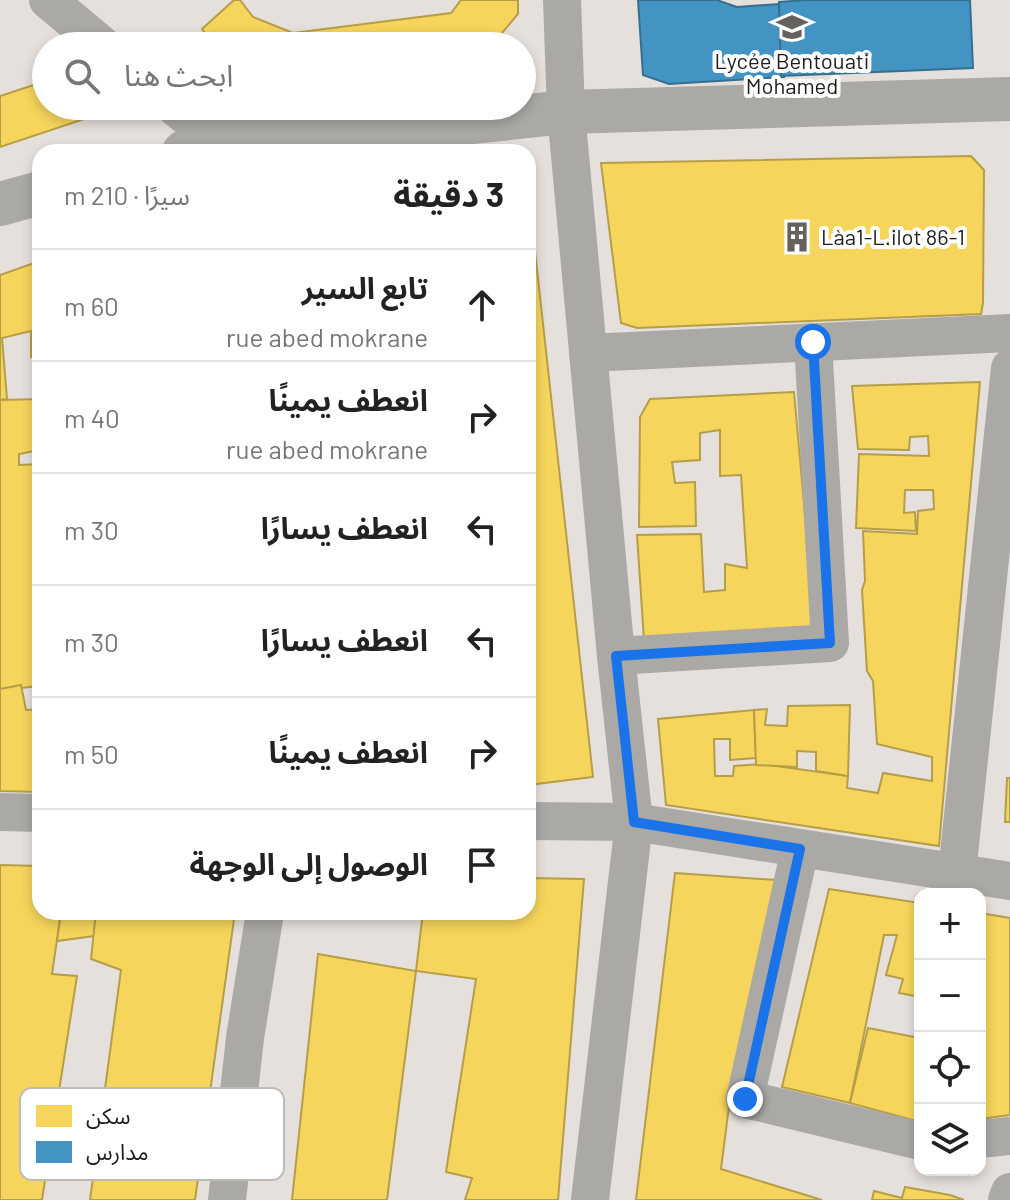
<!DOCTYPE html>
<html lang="ar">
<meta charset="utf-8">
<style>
:root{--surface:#fff;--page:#f2f2f2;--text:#222;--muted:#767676;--line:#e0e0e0}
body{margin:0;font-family:Barlow,"Noto Sans Arabic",sans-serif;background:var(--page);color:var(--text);direction:rtl}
.controls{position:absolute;right:24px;bottom:24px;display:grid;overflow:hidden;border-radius:16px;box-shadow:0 4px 12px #0003}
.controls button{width:72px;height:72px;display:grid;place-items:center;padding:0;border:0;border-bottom:2px solid var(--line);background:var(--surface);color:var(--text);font:40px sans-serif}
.stop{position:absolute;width:24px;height:24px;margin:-18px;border:6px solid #1a73e8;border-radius:50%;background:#fff}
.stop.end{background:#1a73e8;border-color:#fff;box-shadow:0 2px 8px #0008}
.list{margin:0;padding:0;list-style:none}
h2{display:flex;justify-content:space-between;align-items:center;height:104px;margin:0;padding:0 32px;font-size:34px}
h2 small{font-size:26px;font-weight:400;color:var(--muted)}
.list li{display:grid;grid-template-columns:52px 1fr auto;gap:24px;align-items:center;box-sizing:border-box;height:112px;padding:0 32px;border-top:2px solid var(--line)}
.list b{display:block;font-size:30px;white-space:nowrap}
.list p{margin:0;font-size:26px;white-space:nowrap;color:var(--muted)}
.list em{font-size:26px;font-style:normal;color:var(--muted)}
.icon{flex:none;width:44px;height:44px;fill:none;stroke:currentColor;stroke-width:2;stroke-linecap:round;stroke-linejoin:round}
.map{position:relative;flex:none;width:1010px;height:1200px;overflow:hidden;direction:ltr}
.search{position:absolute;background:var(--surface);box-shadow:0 4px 12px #0003;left:32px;top:32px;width:504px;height:88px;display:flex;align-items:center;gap:20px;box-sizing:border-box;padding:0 28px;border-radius:44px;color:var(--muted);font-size:30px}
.panel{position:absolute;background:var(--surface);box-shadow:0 4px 12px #0003;left:32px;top:144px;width:504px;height:776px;border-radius:24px;direction:rtl}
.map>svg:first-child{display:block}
.homes{fill:#f6d55c;stroke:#b69e48;stroke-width:2}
.schools{fill:#4393c3;stroke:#386f90;stroke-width:2}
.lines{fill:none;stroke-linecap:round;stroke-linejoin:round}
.minor{stroke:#aba9a6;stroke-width:38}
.tertiary{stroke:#aba9a6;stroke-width:44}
.route{stroke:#1a73e8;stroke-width:10}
.labels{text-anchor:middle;stroke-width:8;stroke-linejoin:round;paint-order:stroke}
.poi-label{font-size:22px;fill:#201c19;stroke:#fff}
.key{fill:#fff;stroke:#bcbbba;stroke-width:2}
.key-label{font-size:22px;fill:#201c19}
</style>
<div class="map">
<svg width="1010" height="1200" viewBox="0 0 1010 1200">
<rect width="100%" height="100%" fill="#e6e0dc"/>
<!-- homes -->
<g class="homes">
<polygon points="234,0 240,0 253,17 293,33 451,13 461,0 518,0 518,14 491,46 214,46 202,29"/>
<polygon points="46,81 46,106 100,106 102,113 0,147 0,96"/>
<polygon points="971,156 984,170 983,303 981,314 637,328 621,323 601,163"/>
<polygon points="528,188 593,777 528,785"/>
<polygon points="40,261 40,357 31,357 31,331 2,338 7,399 0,400 0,275"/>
<polygon points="980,382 939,846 666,805 658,719 754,710 756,758 730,760 730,739 714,739 715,776 733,776 734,766 762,764 848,776 847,788 878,793 883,773 932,781 932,757 877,744 873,681 867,671 862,590 865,581 863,531 917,534 918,511 934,509 933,490 905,490 904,513 915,512 916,531 856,528 859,454 929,456 928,436 910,437 909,450 858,449 852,386"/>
<polygon points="794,392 815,627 644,640 637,535 701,534 704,592 725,590 725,564 747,568 741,475 720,476 720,430 700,433 700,460 672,462 675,483 695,482 696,526 639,527 640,417 650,399"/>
<polygon points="40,399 40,450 19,454 19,465 40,464 40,686 0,690 0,400"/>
<polygon points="21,685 26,710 40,709 40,792 0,791 0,689"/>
<polygon points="850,705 848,776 816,771 816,752 797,751 797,767 756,765 754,710 767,709 765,725 787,726 788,706"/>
<polygon points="1007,778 1010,778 1010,822 1005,822"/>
<polygon points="0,865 40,866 40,912 61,912 52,974 77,976 42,1200 0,1200"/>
<polygon points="675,873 776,880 729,1106 721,1169 822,1200 636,1200"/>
<polygon points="528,878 584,879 558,1200 465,1200 472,1178 446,1172 476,979 416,971 423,912 528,912"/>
<polygon points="829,889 920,903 920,997 899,993 903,979 886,975 897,935 884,935 850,1103 782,1087"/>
<polygon points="61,912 96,912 94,936 57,941"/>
<polygon points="96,912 235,912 195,1200 90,1200 121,970 91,959"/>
<polygon points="980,913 1010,918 1010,1115 980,1119 980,1030 984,1003 980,1002"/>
<polygon points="318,954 416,971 387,1200 292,1200"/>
<polygon points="868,1028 920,1038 920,1122 850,1103"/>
<polygon points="905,1187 950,1195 964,1200 872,1200 874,1191 902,1198"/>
</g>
<!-- schools -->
<g class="schools">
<polygon points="638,0 717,0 737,7 779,4 784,77 669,84 643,75"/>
<polygon points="806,0 970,0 973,68 781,76 779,2"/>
</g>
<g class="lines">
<!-- minor -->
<g class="minor">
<polyline points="48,0 103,46"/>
<polyline points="562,0 566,112 616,656 634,822 590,1200"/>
<polyline points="174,106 218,142 219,152"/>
<polyline points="588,353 1010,333"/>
<polyline points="616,656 830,643 813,342"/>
<polyline points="0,812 40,813"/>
<polyline points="528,821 634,822 1010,881"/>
<polyline points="800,849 745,1099 920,1141"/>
<polyline points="957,873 1010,368"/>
<polyline points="980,1139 1010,1136"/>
<polyline points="227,1200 245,1038 265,912"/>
<polyline points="1007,1200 1010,1192"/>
</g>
<!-- tertiary -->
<g class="tertiary">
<polyline points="184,152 218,142 436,126 566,112 1010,99"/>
<polyline points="0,204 40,193"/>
</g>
</g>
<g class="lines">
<!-- route -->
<polyline class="route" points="745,1099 800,849 634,822 616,656 830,643 813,342"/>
</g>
<!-- icons -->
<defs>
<g id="school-bare" transform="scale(2.4)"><path d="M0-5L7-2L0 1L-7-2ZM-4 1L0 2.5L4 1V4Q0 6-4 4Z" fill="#65615d" stroke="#fff" stroke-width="2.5" paint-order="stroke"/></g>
<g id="building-bare" transform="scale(2.4)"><path d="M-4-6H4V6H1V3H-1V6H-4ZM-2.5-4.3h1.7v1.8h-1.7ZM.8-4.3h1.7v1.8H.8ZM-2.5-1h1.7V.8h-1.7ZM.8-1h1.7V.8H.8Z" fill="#65615d" stroke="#fff" stroke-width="2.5" paint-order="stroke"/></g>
</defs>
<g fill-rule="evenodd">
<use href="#school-bare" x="792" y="27"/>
<use href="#building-bare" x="797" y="237"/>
</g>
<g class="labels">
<!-- poi labels -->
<g class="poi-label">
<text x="792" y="69">Lycée Bentouati<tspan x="792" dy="25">Mohamed</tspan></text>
<text x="821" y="245" text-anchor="start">Làa1-L.ilot 86-1</text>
</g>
</g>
<!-- legend -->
<rect x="20" y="1088" width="264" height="92" rx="12" class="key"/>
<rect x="36" y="1105" width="36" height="22" fill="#f6d55c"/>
<rect x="36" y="1141" width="36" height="22" fill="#4393c3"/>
<g class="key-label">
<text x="86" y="1124">سكن</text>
<text x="86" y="1160">مدارس</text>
</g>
</svg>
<div class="controls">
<button>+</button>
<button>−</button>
<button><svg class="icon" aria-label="locate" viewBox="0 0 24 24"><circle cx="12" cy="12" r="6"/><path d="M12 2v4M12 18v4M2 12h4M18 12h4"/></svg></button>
<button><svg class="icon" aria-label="layers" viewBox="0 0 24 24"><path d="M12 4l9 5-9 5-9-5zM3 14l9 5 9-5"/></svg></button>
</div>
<div class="stop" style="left:813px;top:342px"></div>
<div class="stop end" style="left:745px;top:1099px"></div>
<div class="search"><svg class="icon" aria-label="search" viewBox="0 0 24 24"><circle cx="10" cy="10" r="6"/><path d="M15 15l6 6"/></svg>ابحث هنا</div>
<section class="panel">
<h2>3 دقيقة<small>سيرًا · 210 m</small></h2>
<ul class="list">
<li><svg class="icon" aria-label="ahead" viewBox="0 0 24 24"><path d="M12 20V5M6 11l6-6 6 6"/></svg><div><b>تابع السير</b><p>rue abed mokrane</p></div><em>60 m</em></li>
<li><svg class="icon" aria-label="right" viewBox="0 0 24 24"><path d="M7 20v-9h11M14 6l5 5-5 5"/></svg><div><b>انعطف يمينًا</b><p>rue abed mokrane</p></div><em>40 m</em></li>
<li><svg class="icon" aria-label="left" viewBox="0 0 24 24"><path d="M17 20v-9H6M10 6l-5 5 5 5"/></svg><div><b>انعطف يسارًا</b></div><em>30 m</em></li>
<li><svg class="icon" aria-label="left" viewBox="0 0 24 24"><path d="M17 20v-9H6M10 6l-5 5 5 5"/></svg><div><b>انعطف يسارًا</b></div><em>30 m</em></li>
<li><svg class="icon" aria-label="right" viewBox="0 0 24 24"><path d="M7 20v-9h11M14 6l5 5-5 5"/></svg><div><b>انعطف يمينًا</b></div><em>50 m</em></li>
<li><svg class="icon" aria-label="arrive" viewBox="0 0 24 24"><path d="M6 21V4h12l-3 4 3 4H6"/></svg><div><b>الوصول إلى الوجهة</b></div></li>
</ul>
</section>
</div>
